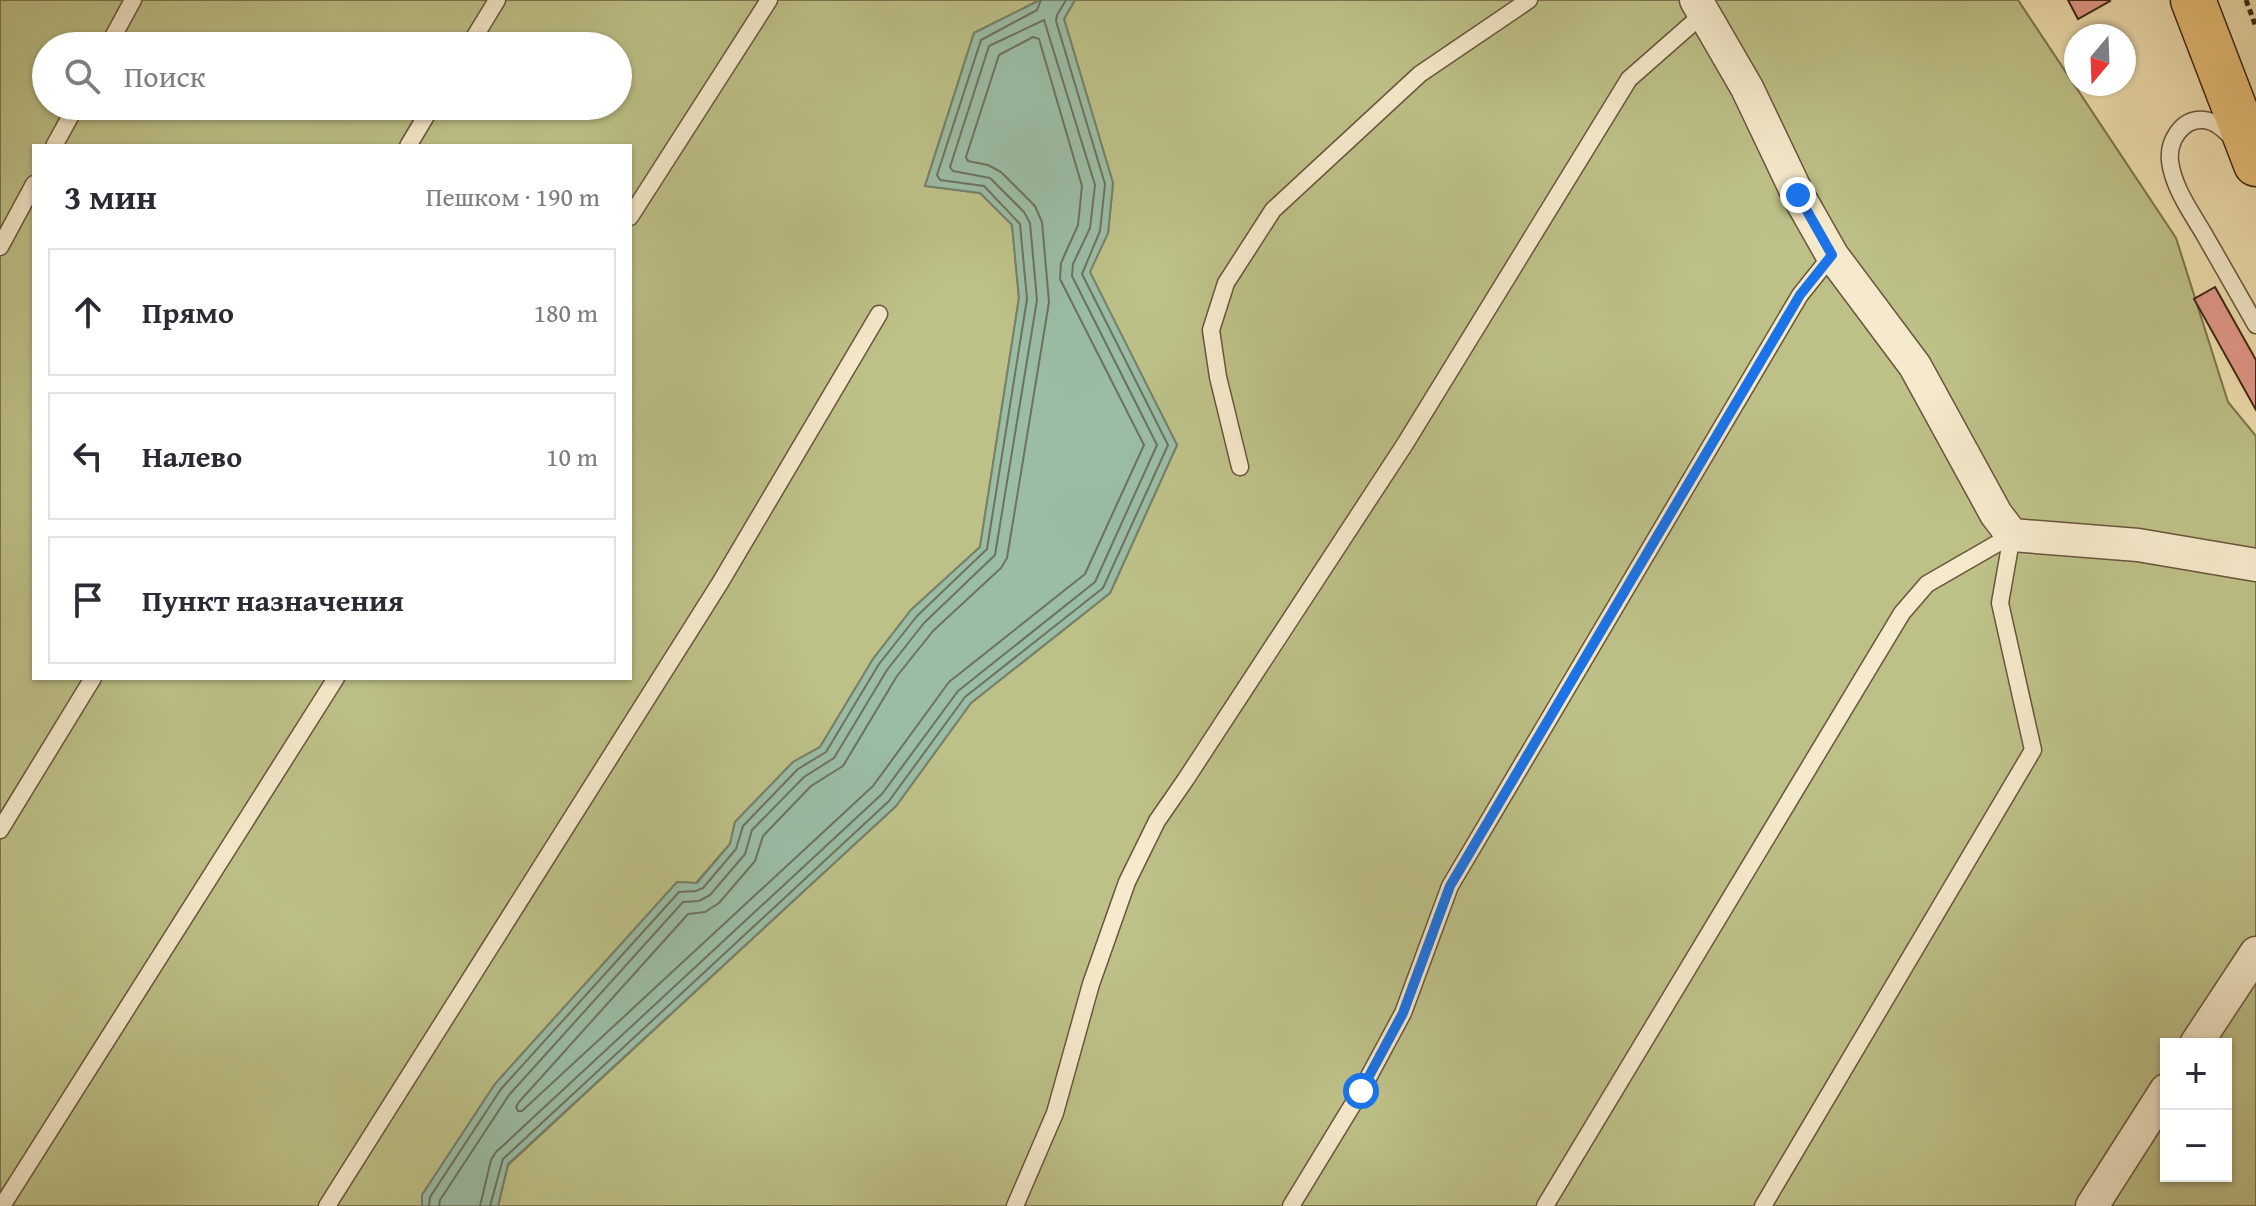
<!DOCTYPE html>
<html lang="ru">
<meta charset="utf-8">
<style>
:root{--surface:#fff;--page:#f2f2f3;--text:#2b2b33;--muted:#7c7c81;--line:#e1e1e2}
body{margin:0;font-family:"Gentium Book Plus",serif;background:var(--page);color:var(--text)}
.controls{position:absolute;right:24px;bottom:24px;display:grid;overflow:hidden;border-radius:0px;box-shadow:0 2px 6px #0004}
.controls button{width:72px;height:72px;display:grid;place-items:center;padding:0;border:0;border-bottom:2px solid var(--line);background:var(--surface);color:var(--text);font:40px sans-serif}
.compass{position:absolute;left:2064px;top:24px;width:72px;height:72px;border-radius:50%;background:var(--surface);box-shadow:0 2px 6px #0004;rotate:199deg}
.stop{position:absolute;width:24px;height:24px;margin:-18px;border:6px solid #1a73e8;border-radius:50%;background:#fff}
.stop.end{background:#1a73e8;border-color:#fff;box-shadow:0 2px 8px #0008}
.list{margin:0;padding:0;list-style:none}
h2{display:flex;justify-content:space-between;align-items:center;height:104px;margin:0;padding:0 32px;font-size:34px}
h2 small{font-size:26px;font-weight:400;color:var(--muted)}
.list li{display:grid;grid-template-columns:52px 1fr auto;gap:24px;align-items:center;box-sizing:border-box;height:128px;margin:0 16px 16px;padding:0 16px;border:2px solid var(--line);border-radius:0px}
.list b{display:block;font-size:30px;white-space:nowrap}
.list em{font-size:26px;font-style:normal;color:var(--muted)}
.icon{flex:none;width:44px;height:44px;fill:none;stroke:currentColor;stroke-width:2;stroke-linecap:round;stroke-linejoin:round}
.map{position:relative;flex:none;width:2256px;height:1206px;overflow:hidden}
.search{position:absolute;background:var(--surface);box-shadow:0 2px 6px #0004;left:32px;top:32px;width:600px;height:88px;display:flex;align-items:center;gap:20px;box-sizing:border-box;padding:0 28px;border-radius:44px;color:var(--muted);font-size:30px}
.panel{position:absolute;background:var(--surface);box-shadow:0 2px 6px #0004;left:32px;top:144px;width:600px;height:536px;border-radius:0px}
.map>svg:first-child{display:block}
.green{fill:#bdc188;stroke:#7e744f;stroke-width:2;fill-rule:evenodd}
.water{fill:#9bbda6;stroke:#76816c;stroke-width:2}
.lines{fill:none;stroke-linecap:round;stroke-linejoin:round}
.shore{stroke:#6d725e;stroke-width:2}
.building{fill:#e3998b;stroke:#3f2616;stroke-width:2}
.service-casing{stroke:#6b543c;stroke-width:19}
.minor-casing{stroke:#6b543c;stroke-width:35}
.trunk-casing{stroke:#3f2616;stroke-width:47}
.path{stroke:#3f2616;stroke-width:5;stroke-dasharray:6 4;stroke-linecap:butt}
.service{stroke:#f5eacb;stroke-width:16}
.minor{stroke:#f5eacb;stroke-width:32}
.trunk{stroke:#e8c078;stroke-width:44}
.route{stroke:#1a73e8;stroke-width:10}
</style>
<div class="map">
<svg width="2256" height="1206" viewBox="0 0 2256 1206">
<rect width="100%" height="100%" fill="#efdfaf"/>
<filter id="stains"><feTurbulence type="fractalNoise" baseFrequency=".0025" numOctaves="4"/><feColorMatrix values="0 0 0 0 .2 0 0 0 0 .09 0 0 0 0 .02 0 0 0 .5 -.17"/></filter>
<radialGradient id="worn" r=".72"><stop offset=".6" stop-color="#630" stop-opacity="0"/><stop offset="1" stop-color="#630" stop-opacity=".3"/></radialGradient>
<!-- green -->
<g class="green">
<path d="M0,0H1040L974,33L925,186L980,193L1012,224L1019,298L980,547L911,610L873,659L820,747L793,762L735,822L730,844L696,883L677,882L495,1084L422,1195V1206H0ZM46,46H618V106H46ZM34,146H630V678H34Z"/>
<path d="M1075,0H2018L2176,238L2228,402L2256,436V1206H498L508,1165L896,806L971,703L1110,593L1177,445L1089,272L1108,233L1113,183L1064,19ZM2166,1044H2226V1176H2166Z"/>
</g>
<!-- water -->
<polygon class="water" points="1040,0 1075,0 1064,19 1113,183 1108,233 1090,272 1177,445 1110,593 971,703 896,806 508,1164 498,1206 422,1206 422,1195 495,1084 677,882 697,883 730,844 735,822 793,762 820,747 873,659 911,610 980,547 1019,298 1012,225 980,193 925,186 974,33"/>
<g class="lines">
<!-- shore -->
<g class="shore">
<polygon points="1033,37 1039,39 1082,186 1078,225 1061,263 1060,279 1144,445 1085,574 949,682 873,786 522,1111 518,1111 516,1107 519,1102 688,914 705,912 719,903 755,861 763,836 811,786 843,766 897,676 933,631 1001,568 1007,558 1049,302 1042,222 1035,206 1001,172 988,165 968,161 966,157 999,55"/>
<polyline points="429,1206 430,1197 501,1089 679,892 696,891 703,888 736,849 743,826 798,769 826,752 879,664 917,616 987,549 1027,299 1020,224 984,186 940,180 937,175 981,40 1037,10 1041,0"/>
<polyline points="439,1206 440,1200 509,1095 683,902 699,901 710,895 745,854 752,830 804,777 834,758 887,670 924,623 995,555 1037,300 1030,223 1024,212 990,178 953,171 950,167 989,46 1044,20 1095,185 1090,228 1073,264 1072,276 1157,445 1095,582 958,691 882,794 496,1152 491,1160 480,1206"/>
<polyline points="490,1206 503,1159 889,801 965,697 1103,588 1168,445 1082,274 1100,231 1105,184 1056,21 1057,15 1066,0"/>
</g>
</g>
<!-- building -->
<g class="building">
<polygon points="2068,0 2109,0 2110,1 2078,19"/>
<polygon points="2215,287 2256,360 2256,410 2194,299"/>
</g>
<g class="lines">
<!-- service casing -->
<g class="service-casing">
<g id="service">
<polyline points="108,46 133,0"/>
<polyline points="469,46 497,0"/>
<path d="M2234,140C2227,132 2216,121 2204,120C2181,118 2168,142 2170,161C2173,187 2191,212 2204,234C2221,264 2239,295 2256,325"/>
<polyline points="54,146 76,106"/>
<polyline points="408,146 432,106"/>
<polyline points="630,217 769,0"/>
<polyline points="0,247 34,184"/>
<polyline points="1240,467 1218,377 1211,330 1226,283 1273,210 1420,74 1529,0"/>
<polyline points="0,830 93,678"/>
<polyline points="2,1206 336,678"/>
<polyline points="327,1206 720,583 879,314"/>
<polyline points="1015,1206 1055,1113 1091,984 1127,882 1157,821 1186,779 1405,444 1629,79 1703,14"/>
<polyline points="1291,1206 1361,1091 1403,1013 1450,886 1800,295 1832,255"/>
<polyline points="1545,1206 1902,613 1927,584 2012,535"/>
<polyline points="1763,1206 2033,750 2000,603 2012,535"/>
</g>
</g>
<!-- minor casing -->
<g class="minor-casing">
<g id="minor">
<polyline points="1696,0 1747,88 1798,195 1832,255 1915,366 1996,514 2012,535 2138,545 2256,565"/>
<polyline points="2196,1044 2256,953"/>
<polyline points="2092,1206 2166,1090"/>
</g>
</g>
<!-- trunk casing -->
<g class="trunk-casing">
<polyline id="trunk" points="2193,0 2256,164"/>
</g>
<!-- path -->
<polyline class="path" points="2246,0 2256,27"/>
<!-- service -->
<use href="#service" class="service"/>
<!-- minor -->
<use href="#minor" class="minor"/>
<!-- trunk -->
<use href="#trunk" class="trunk"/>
</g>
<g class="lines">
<!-- route -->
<polyline class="route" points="1361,1091 1403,1013 1450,886 1800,295 1832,255 1798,195"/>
</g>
<rect width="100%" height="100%" filter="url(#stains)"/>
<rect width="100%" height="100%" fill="url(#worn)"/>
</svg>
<div class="controls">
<button>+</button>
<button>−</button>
</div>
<svg class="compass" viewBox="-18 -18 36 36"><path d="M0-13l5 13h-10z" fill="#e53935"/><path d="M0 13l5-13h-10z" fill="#7c7c81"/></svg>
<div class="stop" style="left:1361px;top:1091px"></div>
<div class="stop end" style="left:1798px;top:195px"></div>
<div class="search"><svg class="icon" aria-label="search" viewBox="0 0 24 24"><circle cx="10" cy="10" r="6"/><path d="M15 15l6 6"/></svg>Поиск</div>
<section class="panel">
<h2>3 мин<small>Пешком · 190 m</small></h2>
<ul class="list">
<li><svg class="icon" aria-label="ahead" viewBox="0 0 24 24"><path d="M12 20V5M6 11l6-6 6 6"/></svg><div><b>Прямо</b></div><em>180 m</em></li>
<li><svg class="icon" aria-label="left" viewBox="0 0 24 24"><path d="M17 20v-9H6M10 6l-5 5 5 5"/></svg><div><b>Налево</b></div><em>10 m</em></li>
<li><svg class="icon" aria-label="arrive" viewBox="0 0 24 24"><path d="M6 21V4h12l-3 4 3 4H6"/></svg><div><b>Пункт назначения</b></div></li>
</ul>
</section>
</div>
